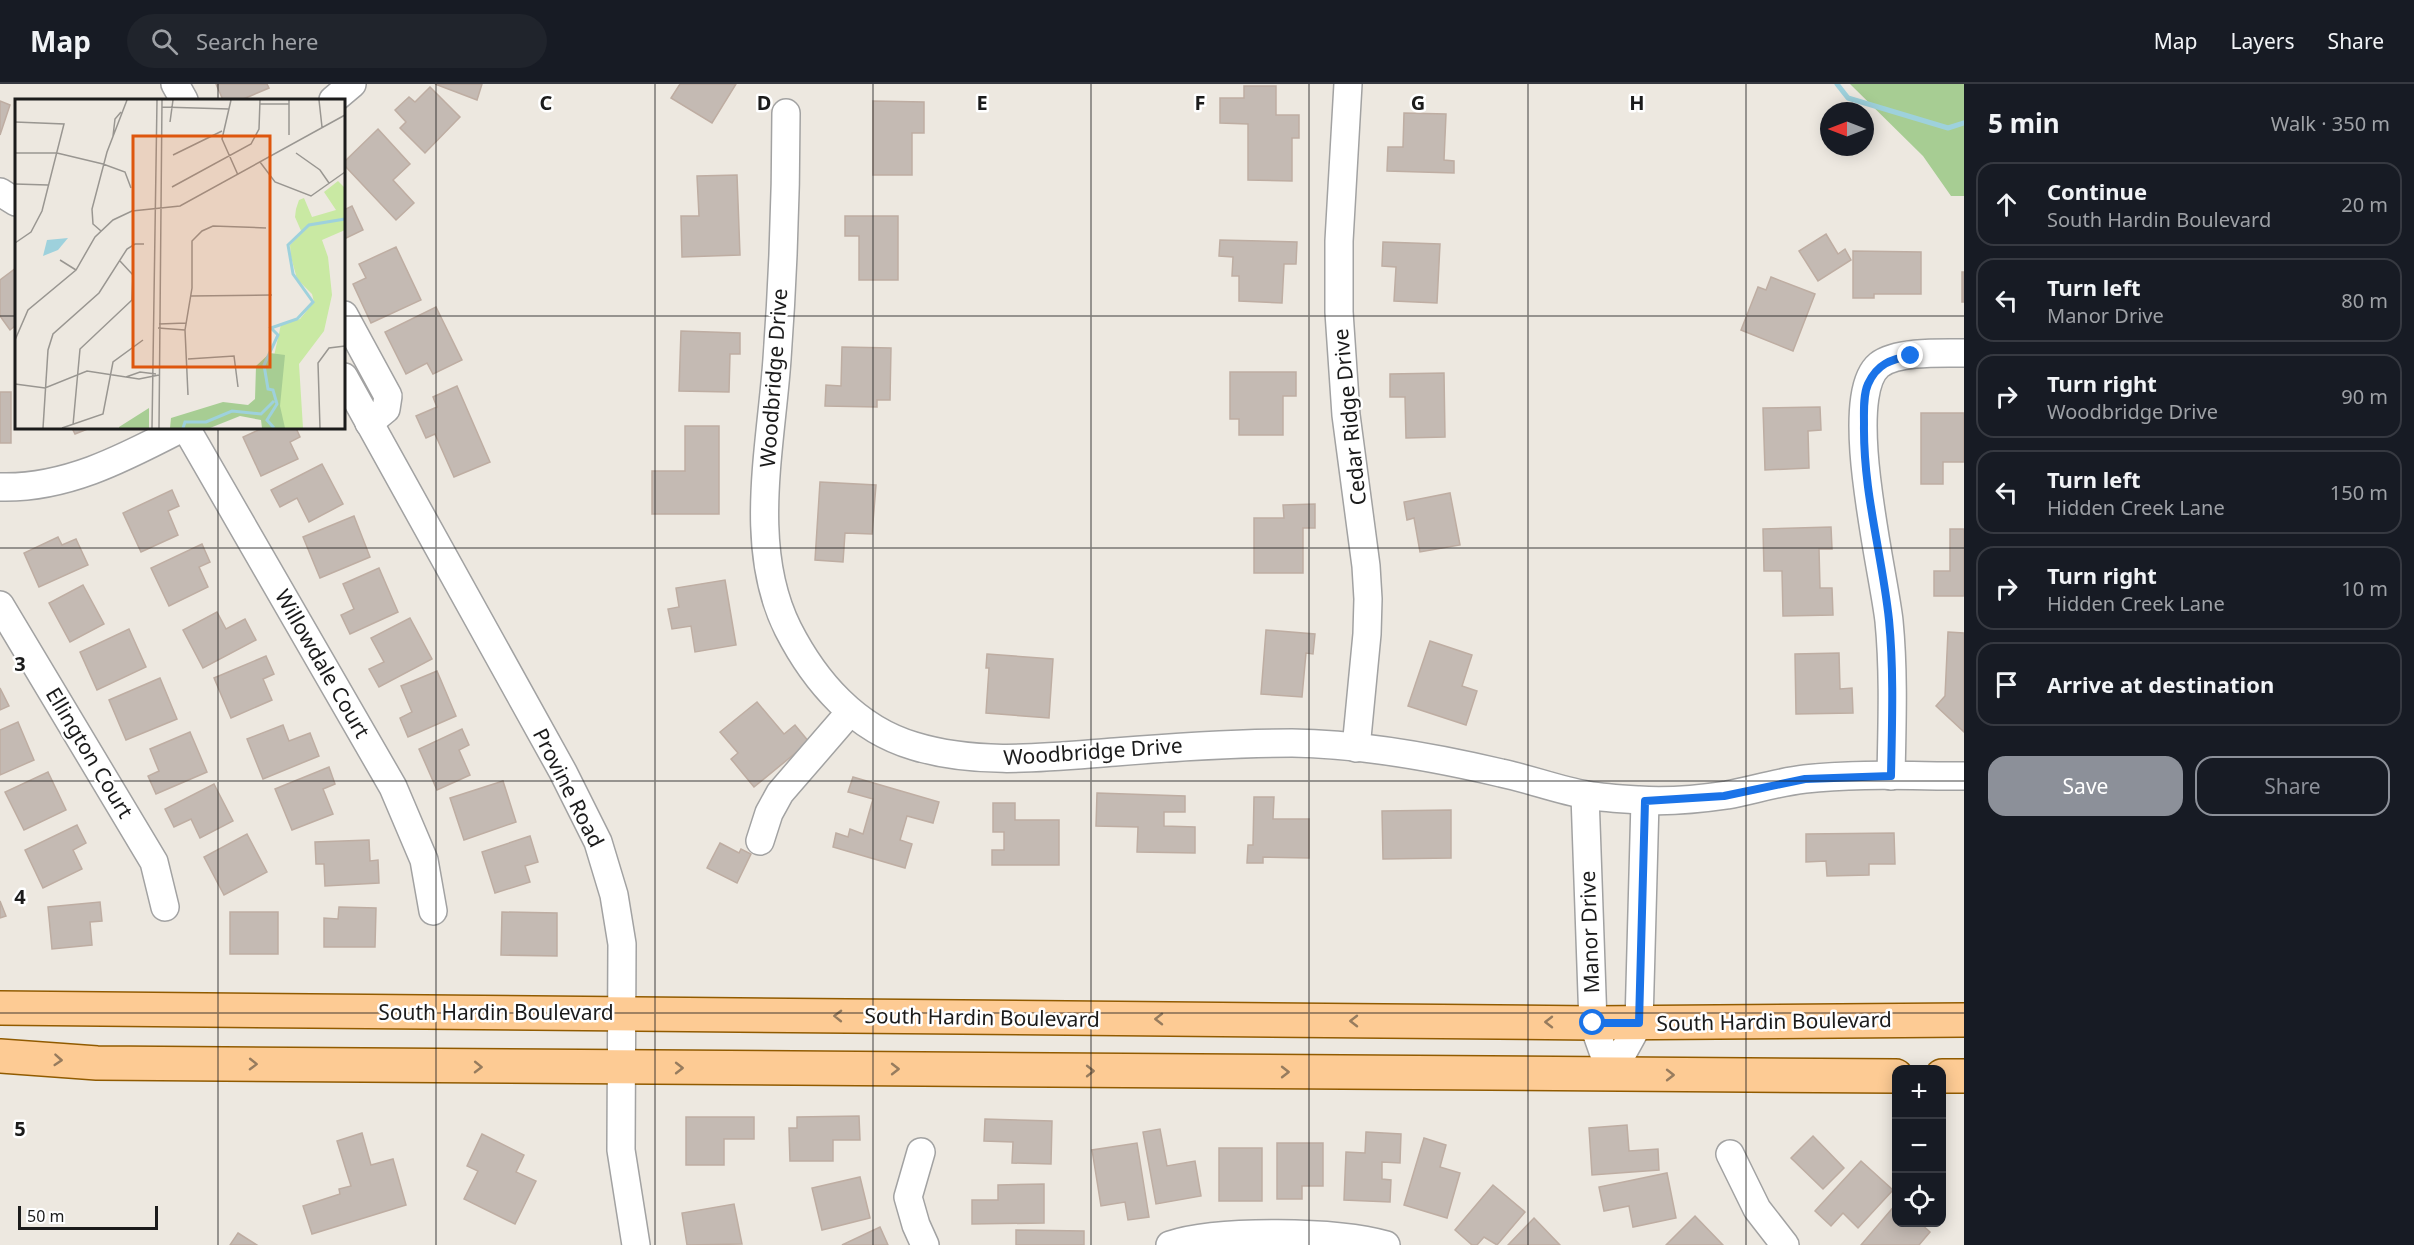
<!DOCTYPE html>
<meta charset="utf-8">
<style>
:root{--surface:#171b24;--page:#20242c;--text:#f1f3f6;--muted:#9ea1a6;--line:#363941;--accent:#8c9099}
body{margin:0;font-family:"Noto Sans",sans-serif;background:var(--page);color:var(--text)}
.controls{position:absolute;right:18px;bottom:18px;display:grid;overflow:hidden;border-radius:12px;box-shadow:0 3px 15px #0003}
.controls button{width:54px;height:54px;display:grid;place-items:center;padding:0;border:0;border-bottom:2px solid var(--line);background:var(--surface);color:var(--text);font:30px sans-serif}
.compass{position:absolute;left:1820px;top:18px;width:54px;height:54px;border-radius:50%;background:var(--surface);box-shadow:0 3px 15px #0003;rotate:270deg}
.scale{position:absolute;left:18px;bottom:15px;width:140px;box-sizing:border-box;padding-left:6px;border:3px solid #1b1b1b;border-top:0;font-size:16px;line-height:21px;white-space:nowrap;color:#1b1b1b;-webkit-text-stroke:4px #fff;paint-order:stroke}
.stop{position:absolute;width:18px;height:18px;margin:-14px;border:4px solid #1a73e8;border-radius:50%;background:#fff}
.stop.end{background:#1a73e8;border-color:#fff;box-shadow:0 2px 6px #0008}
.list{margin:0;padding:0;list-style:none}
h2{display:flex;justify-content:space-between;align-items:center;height:78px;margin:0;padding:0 24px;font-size:26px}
h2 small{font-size:20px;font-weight:400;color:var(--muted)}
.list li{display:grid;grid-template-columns:39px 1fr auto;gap:18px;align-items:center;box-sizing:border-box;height:84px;margin:0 12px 12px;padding:0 12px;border:2px solid var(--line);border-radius:18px}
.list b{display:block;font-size:22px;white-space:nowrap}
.list p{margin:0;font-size:20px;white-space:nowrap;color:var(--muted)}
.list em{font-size:20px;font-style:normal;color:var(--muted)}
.actions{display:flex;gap:12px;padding:18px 24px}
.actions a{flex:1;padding:14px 0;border:2px solid var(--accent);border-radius:18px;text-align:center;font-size:21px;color:var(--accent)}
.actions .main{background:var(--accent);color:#fff}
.icon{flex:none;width:33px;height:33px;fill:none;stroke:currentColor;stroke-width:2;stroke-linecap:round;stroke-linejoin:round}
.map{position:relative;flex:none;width:1964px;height:1161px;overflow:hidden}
header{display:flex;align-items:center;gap:36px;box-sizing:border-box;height:84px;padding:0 30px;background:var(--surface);border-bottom:2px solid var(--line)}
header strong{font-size:28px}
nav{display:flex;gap:33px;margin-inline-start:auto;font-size:21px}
.search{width:420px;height:54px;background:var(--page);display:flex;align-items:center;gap:15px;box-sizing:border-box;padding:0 21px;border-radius:33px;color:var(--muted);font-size:22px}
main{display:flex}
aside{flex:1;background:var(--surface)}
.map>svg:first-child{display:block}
.forest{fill:#a7cd93}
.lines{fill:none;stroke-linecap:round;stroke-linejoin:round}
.stream{stroke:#9ed1dc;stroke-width:5}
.building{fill:#c4bab3;stroke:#beada2;stroke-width:1.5}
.minor-casing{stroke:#a2a2a2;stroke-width:30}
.major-casing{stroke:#915b00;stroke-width:36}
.minor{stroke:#fff;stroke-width:27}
.major{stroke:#fdcb94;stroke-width:33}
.oneway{stroke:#977c5e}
.route{stroke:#1a73e8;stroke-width:8}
.grid{fill:none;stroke:#1b1b1b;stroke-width:1.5;stroke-opacity:0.55}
.labels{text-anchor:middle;stroke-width:5;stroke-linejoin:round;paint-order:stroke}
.street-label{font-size:21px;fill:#1b1b1b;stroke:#fff}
.inset-river{fill:none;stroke:#9ed1dc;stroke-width:3}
.inset-road{fill:none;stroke:#999691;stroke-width:1.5}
.view{fill:#de560d;fill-opacity:0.15;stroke:#de560d;stroke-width:3}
.inset-edge{fill:none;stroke:#1b1b1b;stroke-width:3}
.grid-label{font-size:20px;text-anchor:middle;font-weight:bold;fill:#1b1b1b;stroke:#fff;stroke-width:5;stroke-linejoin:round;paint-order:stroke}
</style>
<header>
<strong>Map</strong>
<div class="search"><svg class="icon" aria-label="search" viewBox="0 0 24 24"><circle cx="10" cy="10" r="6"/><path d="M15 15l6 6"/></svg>Search here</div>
<nav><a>Map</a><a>Layers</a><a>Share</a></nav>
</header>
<main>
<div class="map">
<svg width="1964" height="1161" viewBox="0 0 1964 1161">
<rect width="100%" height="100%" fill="#ede8e0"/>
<!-- forest -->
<polygon class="forest" points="1850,0 1964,0 1964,112 1951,112 1923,72"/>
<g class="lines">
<!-- stream -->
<polyline class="stream" points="1837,0 1848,14 1948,44 1964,39"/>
</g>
<!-- building -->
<g class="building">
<polygon points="216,0 267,0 269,4 241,16 223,16"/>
<polygon points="435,0 482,0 477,16"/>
<polygon points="680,0 736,0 712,39 671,14"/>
<polygon points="1244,2 1276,2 1276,31 1299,31 1299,54 1292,54 1292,97 1248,96 1248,40 1220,39 1220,14 1244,14"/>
<polygon points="430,3 460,33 425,69 400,44 406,38 395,26 409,13 415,18"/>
<polygon points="0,17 10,21 0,51"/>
<polygon points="873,17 924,18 924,49 912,49 912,91 873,91"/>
<polygon points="1404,29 1446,30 1444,76 1454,77 1454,89 1387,87 1388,63 1403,63"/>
<polygon points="378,45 410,80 393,96 414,119 396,136 344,81 344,78"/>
<polygon points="737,91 740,171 682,173 681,132 699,132 697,92"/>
<polygon points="352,122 363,146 344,155 344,126"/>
<polygon points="845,132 898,132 898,196 859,196 859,152 845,152"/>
<polygon points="1826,150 1838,170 1845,165 1851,176 1818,197 1799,167"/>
<polygon points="1220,156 1297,158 1296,180 1284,180 1282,219 1239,217 1239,192 1232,192 1233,173 1219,172"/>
<polygon points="1383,158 1440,160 1437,219 1394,217 1396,183 1382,182"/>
<polygon points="396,163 421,216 371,239 353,200 366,194 359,180"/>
<polygon points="1853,167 1921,168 1921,210 1874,210 1874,214 1853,214"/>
<polygon points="16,184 16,241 10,246 0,232 0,196"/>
<rect x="1962" y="188" width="2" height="30"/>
<polygon points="1771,193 1815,210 1793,267 1741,246 1758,203 1766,206"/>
<polygon points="436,223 462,276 433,290 427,279 406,290 385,248"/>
<polygon points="681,247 740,249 740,270 730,270 729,308 679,307"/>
<polygon points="842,263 891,264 890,316 877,316 877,323 825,322 826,301 841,302"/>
<polygon points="1230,288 1296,288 1296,312 1283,312 1283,351 1239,351 1239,335 1230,335"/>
<polygon points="1444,289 1445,353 1406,354 1405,313 1390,313 1390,290"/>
<polygon points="457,302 490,378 454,393 435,350 426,354 416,332 437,323 433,313"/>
<rect x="0" y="308" width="11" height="51"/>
<polygon points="1820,323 1821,346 1808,347 1809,384 1765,386 1763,324"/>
<polygon points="1921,329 1964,329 1964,378 1943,378 1943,400 1921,400"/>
<polygon points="685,342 719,342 719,430 652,430 652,387 685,387"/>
<polygon points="72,344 90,344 75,350"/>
<polygon points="263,344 296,344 300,353 290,358 298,375 261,392 243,353"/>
<polygon points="322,380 343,420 309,438 297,414 280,423 271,406"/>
<polygon points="820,398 876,401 872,450 845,449 843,478 815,476"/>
<polygon points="172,406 179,422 168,427 178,451 141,468 123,429"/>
<polygon points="1450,409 1460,461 1420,468 1414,434 1407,436 1404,418"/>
<polygon points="1315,420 1315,444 1303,444 1303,489 1254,489 1254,434 1284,434 1283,421"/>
<polygon points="354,432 370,473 320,494 303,453"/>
<polygon points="1831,443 1832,465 1819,465 1820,504 1832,504 1833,531 1783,532 1782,487 1764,487 1763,445"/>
<polygon points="1950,445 1964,445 1964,512 1934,512 1934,487 1950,487"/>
<polygon points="58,453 62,461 76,455 88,481 39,503 24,469"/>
<polygon points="202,460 210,478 199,483 208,503 169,522 151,484"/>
<polygon points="379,484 398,528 350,550 341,531 354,525 343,500"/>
<polygon points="725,496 736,561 695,568 691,542 672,545 668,525 679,523 676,504"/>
<polygon points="83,501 104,540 70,558 49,519"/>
<polygon points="217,528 226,545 245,535 256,556 203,584 183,546"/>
<polygon points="410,534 432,575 379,603 369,585 384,578 371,554"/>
<polygon points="129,545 146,583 97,606 80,568"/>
<polygon points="1266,546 1315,550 1313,570 1306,569 1302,613 1261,610"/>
<polygon points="1948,548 1964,549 1964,648 1936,622 1945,612"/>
<polygon points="1430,557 1472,571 1462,602 1477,607 1466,641 1408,622"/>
<polygon points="1839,569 1840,605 1852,604 1853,629 1796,630 1795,570"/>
<polygon points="987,570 1053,575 1049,634 986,629 989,584 986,584"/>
<polygon points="266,572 274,590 263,595 272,616 231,634 214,594"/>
<polygon points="437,587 456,632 408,653 400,634 412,628 401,602"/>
<polygon points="160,594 177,635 126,656 109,616"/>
<polygon points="0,604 9,622 0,626"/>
<polygon points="757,618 784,650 795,641 809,658 754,703 731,675 738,669 720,648"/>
<polygon points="18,638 34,676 0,691 0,646"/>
<polygon points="283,641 289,657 310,649 319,672 263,695 247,655"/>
<polygon points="462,645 469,661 459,666 470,691 437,706 419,665"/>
<polygon points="190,648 207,688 156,710 148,692 159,687 150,665"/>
<polygon points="329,683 335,700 323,705 333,730 292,746 275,705"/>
<polygon points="48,688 66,726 24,746 5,708"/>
<polygon points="853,693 939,718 933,739 907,732 900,756 912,760 905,784 833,763 836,749 848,753 850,745 863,750 873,715 848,708"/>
<polygon points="503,697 516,738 464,756 450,714"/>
<polygon points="214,700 233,737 200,754 191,735 174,743 165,725"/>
<polygon points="1097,709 1185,712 1185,728 1164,728 1164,742 1195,743 1195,769 1137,768 1138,743 1096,742"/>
<polygon points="1254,713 1274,713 1273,735 1309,735 1309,774 1263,773 1263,779 1247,779 1248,761 1253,761"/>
<polygon points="993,719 1015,719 1015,736 1059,736 1059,781 992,781 992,766 1004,766 1004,748 993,748"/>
<polygon points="1451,726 1451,774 1383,775 1382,727"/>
<polygon points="77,741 86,759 73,766 82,785 43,804 25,766"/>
<polygon points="1894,749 1895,780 1869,780 1869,791 1827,792 1826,777 1806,778 1806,750"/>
<polygon points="247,750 267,788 224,811 204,773"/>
<polygon points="530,752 538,778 525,782 530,798 495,809 482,768"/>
<polygon points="369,756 370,777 378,776 379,799 325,802 324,780 316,780 315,758"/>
<polygon points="720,759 739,769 741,765 751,770 737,799 707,784"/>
<polygon points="0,817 6,832 0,834"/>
<polygon points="100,818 102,837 90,838 92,861 52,865 48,823"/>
<polygon points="339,823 376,824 375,863 324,863 324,834 338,835"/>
<rect x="230" y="828" width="48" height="42"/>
<polygon points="502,828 557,829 557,872 501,871"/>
<polygon points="859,1032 860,1056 833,1056 833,1077 790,1077 789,1044 797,1044 797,1033"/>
<polygon points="686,1033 754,1033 754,1055 724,1055 724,1081 686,1081"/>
<polygon points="985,1035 1052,1037 1051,1080 1012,1079 1013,1058 984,1057"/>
<polygon points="1627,1041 1629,1067 1658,1065 1659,1086 1592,1091 1589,1044"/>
<polygon points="1160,1045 1167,1082 1195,1077 1201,1112 1156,1120 1143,1048"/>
<polygon points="1366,1048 1401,1050 1400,1079 1382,1078 1382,1095 1391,1096 1390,1118 1344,1116 1346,1068 1365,1069"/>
<polygon points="362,1049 371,1081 393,1075 406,1121 312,1150 303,1122 340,1110 339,1105 351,1102 337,1057"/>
<polygon points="482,1050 524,1071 516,1088 536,1097 515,1140 464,1115 478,1087 467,1082"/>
<polygon points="1813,1052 1844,1084 1823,1105 1791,1074"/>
<polygon points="1424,1054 1446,1061 1440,1083 1460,1089 1447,1134 1404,1121"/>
<polygon points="1137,1059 1149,1133 1128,1136 1125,1118 1101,1122 1092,1066"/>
<polygon points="1277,1059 1323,1059 1323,1102 1302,1102 1302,1115 1277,1115"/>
<rect x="1219" y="1064" width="43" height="53"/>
<polygon points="1861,1077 1893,1106 1858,1144 1843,1129 1831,1142 1815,1127"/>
<polygon points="1667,1089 1676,1134 1633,1143 1629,1122 1604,1127 1599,1103"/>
<polygon points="860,1093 870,1134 822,1146 812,1104"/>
<polygon points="1044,1100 1044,1139 972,1140 972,1116 998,1116 998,1101"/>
<polygon points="1493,1101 1525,1128 1497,1161 1484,1153 1477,1161 1472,1161 1455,1146"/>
<polygon points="734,1120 742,1160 687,1161 682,1129"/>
<polygon points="1896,1120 1896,1138 1919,1138 1930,1148 1919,1161 1861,1161"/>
<polygon points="1695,1132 1723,1161 1666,1161"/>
<polygon points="1534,1134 1560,1161 1508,1161"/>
<polygon points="880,1143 888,1161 842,1161"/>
<polygon points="1016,1146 1084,1147 1084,1161 1016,1161"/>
<polygon points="238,1149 257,1161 230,1161"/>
</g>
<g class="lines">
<!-- minor casing -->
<g class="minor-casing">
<g id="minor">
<polyline points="175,0 184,16"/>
<polyline points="1348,0 1339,157 1339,228 1346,331 1366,482 1368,515 1367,550 1356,664"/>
<polyline points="333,16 352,0"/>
<path d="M786,29C786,111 783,193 777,275C771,363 747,463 788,545C815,598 856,645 914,662C979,682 1049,673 1115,668C1174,663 1233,659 1292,659C1362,660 1433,673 1501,689C1530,695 1558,706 1587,711C1604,714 1622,715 1639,716C1667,718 1700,715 1727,711C1753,706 1779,698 1805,695C1857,689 1912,692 1964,692"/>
<polyline points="0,108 16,118"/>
<polyline points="344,231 388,312 386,325 369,339"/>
<polyline points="344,293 563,688 598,758 614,811 622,860 621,1066 636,1161"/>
<polyline points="186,344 393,703 424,776 433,827"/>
<path d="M0,403C66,405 124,374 182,344"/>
<polyline points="0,521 154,778 165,823"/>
<path d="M1891,692C1892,641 1894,588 1889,537C1884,489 1840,313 1879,281C1897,267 1942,269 1964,269"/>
<polyline points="1585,711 1593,939 1611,990"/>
<polyline points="760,757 769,729 780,709 850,628"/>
<polyline points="1611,990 1639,939 1645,717"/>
<polyline points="921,1068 908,1113 916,1141 925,1161"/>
<polyline points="1730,1070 1757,1125 1785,1161"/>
<path d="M1170,1161C1218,1145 1337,1147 1386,1161"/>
</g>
</g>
<!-- major casing -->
<g class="major-casing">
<g id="major">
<polyline points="0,924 1593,939 1964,936"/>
<polyline points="0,972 97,979 1896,992"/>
<polyline points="1942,992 1964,992"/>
</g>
</g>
<!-- minor -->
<use href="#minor" class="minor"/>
<!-- major -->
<use href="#major" class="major"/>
</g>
<!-- one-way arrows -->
<defs><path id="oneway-chevron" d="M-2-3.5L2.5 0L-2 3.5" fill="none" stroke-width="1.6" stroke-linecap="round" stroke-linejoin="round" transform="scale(1.5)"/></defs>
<g class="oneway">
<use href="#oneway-chevron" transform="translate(838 932) rotate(-179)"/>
<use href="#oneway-chevron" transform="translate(1159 935) rotate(-180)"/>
<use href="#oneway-chevron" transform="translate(1354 937) rotate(-180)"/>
<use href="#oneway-chevron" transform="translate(1549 938) rotate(-180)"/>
<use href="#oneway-chevron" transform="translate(58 976) rotate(4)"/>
<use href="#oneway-chevron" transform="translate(253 980) rotate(1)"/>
<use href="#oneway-chevron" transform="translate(478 983) rotate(1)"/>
<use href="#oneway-chevron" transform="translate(679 984)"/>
<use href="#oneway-chevron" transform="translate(895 985)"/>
<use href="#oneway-chevron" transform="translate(1090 987)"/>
<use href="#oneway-chevron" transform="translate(1285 988)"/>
<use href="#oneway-chevron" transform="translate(1670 991)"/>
</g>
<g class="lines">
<!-- route -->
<path class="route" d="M1593,939H1639L1645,717L1724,712L1805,695L1891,692C1892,640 1894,587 1889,536C1882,470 1863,408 1864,340C1864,328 1863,311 1868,300C1877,280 1891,275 1911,272"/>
</g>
<!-- grid -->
<path class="grid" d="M218,0V16M436,0V1161M655,0V1161M873,0V1161M1091,0V1161M1309,0V1161M1528,0V1161M1746,0V1161M0,232H16M344,232H1964M218,344V1161M0,464H1964M0,697H1964M0,929H1964"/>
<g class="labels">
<!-- street labels -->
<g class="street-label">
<text transform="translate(774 294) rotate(-86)" y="7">Woodbridge Drive</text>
<text transform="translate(1350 333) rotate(-96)" y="7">Cedar Ridge Drive</text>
<text transform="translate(322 580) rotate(60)" y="7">Willowdale Court</text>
<text transform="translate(1093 668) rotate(-4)" y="7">Woodbridge Drive</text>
<text transform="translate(89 669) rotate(59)" y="7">Ellington Court</text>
<text transform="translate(568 704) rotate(63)" y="7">Provine Road</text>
<text transform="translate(1590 848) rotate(-92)" y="7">Manor Drive</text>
<text x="496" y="936">South Hardin Boulevard</text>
<text transform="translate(982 934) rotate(1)" y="7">South Hardin Boulevard</text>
<text transform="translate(1774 938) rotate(-1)" y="7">South Hardin Boulevard</text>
</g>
</g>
<!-- overview -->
<g transform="translate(15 15)">
<rect width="330" height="330" fill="#ede8e0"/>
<path d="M323,82L330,89V131L307,141L313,158L317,196L309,232L284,265L288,329H264L259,257L266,225L285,220L299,203L297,195L282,180L276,158L275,146L287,134L280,118L281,110L284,101L289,99L297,118L321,111L309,93Z" fill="#c9e9a3"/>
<path d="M255,254L270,256L265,307L270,329H247L246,321L225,317L195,329H155L156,319L208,303L233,306L240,300L241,267ZM134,309V329H104V328Z" fill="#a7cd93"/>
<path d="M53,139L43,151L28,157L32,141Z" fill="#9ed1dc"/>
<path class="inset-river" d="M168,329L170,323H191L217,312L246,315L259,302M259,329L252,321L262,305L258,291L253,290L249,266L263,236L256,229L282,220L298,203L278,175L273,146L294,126L330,120"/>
<path class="inset-road" d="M216,1L207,40L223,76M274,1V36M304,1L307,28M245,5H274M147,8L214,10M0,23L49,25L27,112L16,133L0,144M155,23L158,1M98,37L100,20L106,13M0,54H42L88,65L110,73L116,89M281,54L305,71L314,84M158,56L207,32M245,63L260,83L296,97L330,73M0,85L33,86M157,88L236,45L244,30L245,1M86,132L78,125L77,110L92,53L112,1M45,161L61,171M176,197L257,196M144,225L171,224M143,229L170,231M0,241L13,211L61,171L80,138L98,121L117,112L165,107L330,16M173,260L219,257L223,288M111,278L125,273L141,275M0,285L30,289L72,272L124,280L144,276M173,296L170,231L177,189V142L187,132L198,127L251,129M58,326L65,250L117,201L118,176L105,162M28,329L33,251L38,235L84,194L112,150L120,145H129M47,329L88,315L98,263L128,241M137,329L142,1M144,329L147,1M305,329L303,264L314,249L330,247"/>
<path class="view" d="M118,37H255V268H118Z"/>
<rect width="330" height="330" class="inset-edge"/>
</g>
<g class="grid-label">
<text x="546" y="26">C</text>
<text x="764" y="26">D</text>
<text x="982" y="26">E</text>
<text x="1200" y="26">F</text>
<text x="1418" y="26">G</text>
<text x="1637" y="26">H</text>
<text x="20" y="587">3</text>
<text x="20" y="820">4</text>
<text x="20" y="1052">5</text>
</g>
</svg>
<div class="controls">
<button>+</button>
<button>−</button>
<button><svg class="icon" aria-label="locate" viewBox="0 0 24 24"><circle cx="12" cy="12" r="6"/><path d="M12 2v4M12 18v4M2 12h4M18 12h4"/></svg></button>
</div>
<svg class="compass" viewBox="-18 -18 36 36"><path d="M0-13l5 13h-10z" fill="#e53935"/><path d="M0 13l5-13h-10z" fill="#9ea1a6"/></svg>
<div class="scale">50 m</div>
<div class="stop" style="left:1593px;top:939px"></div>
<div class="stop end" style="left:1911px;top:272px"></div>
</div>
<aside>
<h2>5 min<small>Walk · 350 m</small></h2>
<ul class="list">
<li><svg class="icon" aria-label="ahead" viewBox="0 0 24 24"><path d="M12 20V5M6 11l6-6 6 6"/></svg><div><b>Continue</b><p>South Hardin Boulevard</p></div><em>20 m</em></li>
<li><svg class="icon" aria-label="left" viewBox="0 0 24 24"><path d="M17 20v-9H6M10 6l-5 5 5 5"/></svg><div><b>Turn left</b><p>Manor Drive</p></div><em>80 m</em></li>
<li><svg class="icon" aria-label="right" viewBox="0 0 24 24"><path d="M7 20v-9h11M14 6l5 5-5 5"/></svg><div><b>Turn right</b><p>Woodbridge Drive</p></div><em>90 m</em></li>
<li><svg class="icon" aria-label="left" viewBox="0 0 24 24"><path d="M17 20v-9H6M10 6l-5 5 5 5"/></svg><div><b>Turn left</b><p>Hidden Creek Lane</p></div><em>150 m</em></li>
<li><svg class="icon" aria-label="right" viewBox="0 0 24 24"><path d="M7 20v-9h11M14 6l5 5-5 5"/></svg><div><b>Turn right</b><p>Hidden Creek Lane</p></div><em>10 m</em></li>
<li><svg class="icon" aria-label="arrive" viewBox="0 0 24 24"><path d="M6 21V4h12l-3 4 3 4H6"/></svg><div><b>Arrive at destination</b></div></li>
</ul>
<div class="actions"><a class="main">Save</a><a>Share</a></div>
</aside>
</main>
